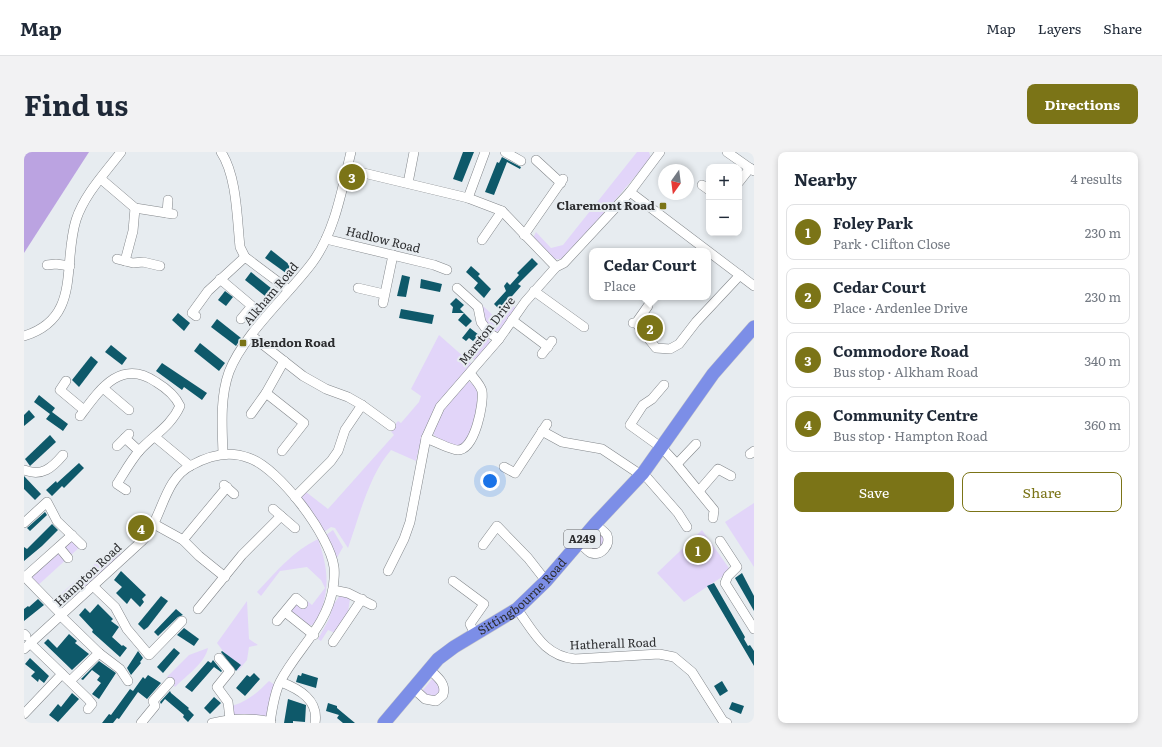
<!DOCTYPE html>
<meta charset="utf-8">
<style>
:root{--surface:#fff;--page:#f2f2f3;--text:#1f2937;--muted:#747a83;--line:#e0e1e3;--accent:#7b7417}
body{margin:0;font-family:Literata,serif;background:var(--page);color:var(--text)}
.controls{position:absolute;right:12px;top:12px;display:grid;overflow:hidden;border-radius:8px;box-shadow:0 2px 6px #0003}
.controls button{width:36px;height:36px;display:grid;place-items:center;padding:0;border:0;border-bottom:1px solid var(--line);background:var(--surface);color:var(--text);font:20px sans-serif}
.compass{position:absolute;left:634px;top:12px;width:36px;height:36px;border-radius:50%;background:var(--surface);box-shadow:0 2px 6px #0003;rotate:194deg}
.you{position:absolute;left:466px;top:329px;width:14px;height:14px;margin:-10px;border:3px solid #fff;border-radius:50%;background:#1a73e8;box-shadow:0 0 0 6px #1a73e833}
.badge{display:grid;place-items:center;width:26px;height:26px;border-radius:50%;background:var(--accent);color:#fff;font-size:13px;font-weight:700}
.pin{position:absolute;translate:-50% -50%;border:2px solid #fff;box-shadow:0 1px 4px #0006}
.popup{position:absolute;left:565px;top:96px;width:122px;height:52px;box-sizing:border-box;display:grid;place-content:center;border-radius:8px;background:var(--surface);filter:drop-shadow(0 1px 3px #0005);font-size:13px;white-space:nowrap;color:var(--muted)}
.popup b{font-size:15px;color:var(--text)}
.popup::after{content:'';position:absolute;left:50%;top:100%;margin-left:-8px;border:8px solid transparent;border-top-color:var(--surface)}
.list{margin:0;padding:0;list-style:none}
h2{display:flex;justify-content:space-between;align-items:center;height:52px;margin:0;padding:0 16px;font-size:17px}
h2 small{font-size:13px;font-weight:400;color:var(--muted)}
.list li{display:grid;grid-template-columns:26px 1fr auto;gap:12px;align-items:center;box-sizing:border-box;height:56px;margin:0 8px 8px;padding:0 8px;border:1px solid var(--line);border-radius:8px}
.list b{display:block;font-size:15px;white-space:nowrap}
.list p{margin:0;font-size:13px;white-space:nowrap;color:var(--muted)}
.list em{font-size:13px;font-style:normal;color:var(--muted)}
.actions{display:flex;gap:8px;padding:12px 16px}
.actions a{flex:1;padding:9px 0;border:1px solid var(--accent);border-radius:8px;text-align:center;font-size:14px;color:var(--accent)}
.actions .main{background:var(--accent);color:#fff}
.map{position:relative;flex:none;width:730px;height:571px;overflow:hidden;border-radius:8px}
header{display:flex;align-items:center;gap:24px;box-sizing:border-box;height:56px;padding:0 20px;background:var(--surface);border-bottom:1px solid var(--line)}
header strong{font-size:19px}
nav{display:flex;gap:22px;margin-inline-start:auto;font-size:14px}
.intro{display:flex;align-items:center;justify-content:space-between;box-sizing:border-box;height:96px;padding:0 24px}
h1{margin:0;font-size:28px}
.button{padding:10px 18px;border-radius:8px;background:var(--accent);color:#fff;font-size:14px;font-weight:700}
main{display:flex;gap:24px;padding:0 24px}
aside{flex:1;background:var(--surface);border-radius:8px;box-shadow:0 2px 6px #0003}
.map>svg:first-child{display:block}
.green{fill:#e2d5f9}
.forest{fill:#bba3e1}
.building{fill:#0e596a}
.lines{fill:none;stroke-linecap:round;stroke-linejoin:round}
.minor-casing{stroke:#83878b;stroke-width:10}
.highway-casing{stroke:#c8c8c9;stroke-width:14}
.minor{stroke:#fff;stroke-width:9}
.highway{stroke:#7c8ee7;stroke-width:13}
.poi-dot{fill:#7b7417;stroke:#e7ecf0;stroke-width:1.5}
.labels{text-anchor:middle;stroke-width:4;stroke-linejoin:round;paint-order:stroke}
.shield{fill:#e7ecf0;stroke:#646669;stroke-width:1}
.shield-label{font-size:11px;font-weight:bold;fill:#2c2d2f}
.poi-label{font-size:12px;font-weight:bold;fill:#2c2d2f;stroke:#e7ecf0;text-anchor:end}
.street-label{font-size:12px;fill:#2c2d2f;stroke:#e7ecf0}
</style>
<header>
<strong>Map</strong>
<nav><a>Map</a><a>Layers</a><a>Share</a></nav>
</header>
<div class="intro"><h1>Find us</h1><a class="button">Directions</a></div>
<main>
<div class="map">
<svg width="730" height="571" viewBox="0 0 730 571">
<rect width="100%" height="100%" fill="#e7ecf0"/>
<!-- green -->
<g class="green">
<polygon points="613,0 625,0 627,6 544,103 536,107 530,107 509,86 512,80 527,96 539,93"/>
<path d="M458,153L474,168H477L490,154L492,157C486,166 480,180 469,180L462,173Z"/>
<path d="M415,183L449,213C420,242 401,268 392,309L367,298C345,323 335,365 324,396L311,376L307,375L300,380L276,345L282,340L304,357L370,283L366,278L374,269L377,271L395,250L397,244L387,237Z"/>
<polygon points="464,183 466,191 452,209 445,204"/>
<polygon points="444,229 457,238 458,247 440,296 415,288 409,282 419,257"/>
<polygon points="730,351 730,415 701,370"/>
<polygon points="309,378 319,395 310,411 302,383"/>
<polygon points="571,378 579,383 580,393 570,399 561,390"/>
<polygon points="678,378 707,419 660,450 633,421"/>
<polygon points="48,383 58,393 11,436 1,425"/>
<path d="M294,387C305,419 307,441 291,472L285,474L266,459L273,452L279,454L283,449L288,453L301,436L297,428L283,415L256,419L237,444L233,440C252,420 269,399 294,387Z"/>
<polygon points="91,394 98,402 66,433 38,454 31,452 29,449 31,447"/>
<polygon points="317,442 326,447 324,460 311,481 304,478 297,489 294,487 305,467 309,453"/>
<polygon points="223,449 225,487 234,493 225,495 223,508 214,519 193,491"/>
<path d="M184,496C181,511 162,524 151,535L143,525L165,503Z"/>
<polygon points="409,526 417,532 417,542 406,546 399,540 399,538"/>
<path d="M245,529L254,535L246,571L206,567L205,555C223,550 232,542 245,529Z"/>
</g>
<!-- forest -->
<polygon class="forest" points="0,0 65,0 0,101"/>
<!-- building -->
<g class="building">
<polygon points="439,0 450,0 438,30 429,27"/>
<polygon points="478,5 497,15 496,17 483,10 470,43 461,40 473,10 475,11"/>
<polygon points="247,98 271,117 266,124 241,106"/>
<polygon points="508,106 514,112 494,132 497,134 476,158 470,152 482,139 480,134 483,130 486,133 495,123 493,121"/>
<polygon points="447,114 456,122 454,124 467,137 460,146 450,136 454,131 442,120"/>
<polygon points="227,120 252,140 246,148 221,128"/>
<polygon points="378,123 386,125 382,145 373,144"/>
<polygon points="397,127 418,132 416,140 396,136"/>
<polygon points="201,139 209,145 202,154 194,148"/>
<polygon points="432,146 440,153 436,157 448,169 442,175 434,168 440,161 428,161 429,155 426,152"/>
<polygon points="377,157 410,163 408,172 375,166"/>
<polygon points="154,161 166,171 160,179 148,168"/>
<polygon points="193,167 217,186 212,194 187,175"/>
<polygon points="446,176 455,183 449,189 445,186 442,189 438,186"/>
<polygon points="176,191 201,211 195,219 170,199"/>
<polygon points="87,193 103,206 98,213 81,200"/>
<polygon points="67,204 74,210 55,235 48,228"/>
<polygon points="138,211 183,241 178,248 160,235 158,238 132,219"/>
<polygon points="15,243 31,256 28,260 44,272 39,279 22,267 26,262 10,250"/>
<polygon points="5,258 11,265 0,274 0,263"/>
<polygon points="26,283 32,290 6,314 1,307"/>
<polygon points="55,311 60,316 40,336 38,334 28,344 22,338 32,329 33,331"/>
<polygon points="0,324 17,342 11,348 0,337"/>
<polygon points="21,360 23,363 6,379 3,376"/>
<polygon points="28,372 34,378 18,394 0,409 0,395 3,397"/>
<polygon points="97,419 122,443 118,447 120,450 116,455 107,446 103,452 92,441 98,435 90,428"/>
<polygon points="718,421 730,444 730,459 711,426"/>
<polygon points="690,431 721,485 720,487 724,494 726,493 730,499 730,514 683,434"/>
<polygon points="137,444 144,449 124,475 120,478 114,472"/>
<polygon points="14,447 20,453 0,469 0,457 4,454 5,455"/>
<polygon points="74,452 89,467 87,469 95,475 88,485 98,494 99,493 103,496 96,505 68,480 69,478 55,463 61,456 66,461"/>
<polygon points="152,457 159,463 154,465 134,484 130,480"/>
<polygon points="160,476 175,487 170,494 153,483"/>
<polygon points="45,482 53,489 51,491 65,502 48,518 20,491 24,487 33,496"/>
<polygon points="150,496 156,501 139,521 133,515"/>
<polygon points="114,499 119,506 116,510 117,511 107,523 103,516"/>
<polygon points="198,499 217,513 212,519 197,500"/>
<polygon points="6,506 25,524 20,531 15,527 14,530 7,524 11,520 1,512"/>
<polygon points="189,508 198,519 197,520 190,515 168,540 161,535 184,509 187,511"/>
<polygon points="75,509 92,521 75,547 68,542 77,531 73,528 76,524 68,518 59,528 57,527"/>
<polygon points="230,521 236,527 221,544 212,536 223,523 226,525"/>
<polygon points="278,521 294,526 292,536 272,530 274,523 277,524"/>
<polygon points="124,523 137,531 123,547 114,540 95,567 93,566 89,571 78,571 85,562 87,563 106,537 109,539 119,525 121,527"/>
<polygon points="698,529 704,539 696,544 690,534"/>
<polygon points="146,539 147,541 165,556 164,557 170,563 164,570 159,565 160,563 141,547 137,552 136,550"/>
<polygon points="48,541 55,547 34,570 25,563 34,552 37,555"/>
<polygon points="190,545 197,551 186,562 180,556"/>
<polygon points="264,547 282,553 281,570 269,569 269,571 260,571"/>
<polygon points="708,550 720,554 717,562 705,557"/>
<polygon points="304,551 313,554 313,556 331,571 319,571 313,566 315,563 302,559"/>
</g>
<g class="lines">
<!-- minor casing -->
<g class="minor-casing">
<g id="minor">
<path d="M197,0C213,24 213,67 216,95L221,105"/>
<polyline points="481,0 497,9"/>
<polyline points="703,0 730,19"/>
<polyline points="512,8 537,31"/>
<polyline points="323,17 444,46 478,59 532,115"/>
<polyline points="77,27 111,56 149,62"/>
<polyline points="715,30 726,16"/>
<polyline points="384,31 390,0"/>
<polyline points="678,33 685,38"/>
<polyline points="606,40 730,134"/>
<polyline points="444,46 461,0"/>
<polyline points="143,61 144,48"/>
<polyline points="500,83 539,27"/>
<polyline points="302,87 410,113 423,118"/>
<polyline points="458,88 478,59"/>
<polyline points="93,107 109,111 119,110 136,114"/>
<polyline points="101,109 109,79 111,56"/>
<polyline points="23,113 32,112 46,114"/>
<polyline points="196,127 228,154 217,167"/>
<polyline points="334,136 360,142"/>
<polyline points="433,136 454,155 457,170 465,181 475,187"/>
<polyline points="510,139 560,175"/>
<polyline points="359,151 369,103"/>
<polyline points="172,164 168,161 184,139 221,105 265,138"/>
<polyline points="488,168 524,195"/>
<polyline points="609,171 612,171 632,196 646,197 655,192 672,170 716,123"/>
<polyline points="612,171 624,154"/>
<path d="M0,184C58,166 38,113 52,68C60,43 81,21 97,0"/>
<polyline points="228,184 279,224 302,237 324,245 338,253 367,274"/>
<polyline points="518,202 528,189"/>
<polyline points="42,229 36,238 60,258"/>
<polyline points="640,233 628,247 619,253 606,273 638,296 650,309 690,358 689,366"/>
<polyline points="79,236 105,258"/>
<polyline points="242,241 280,271 258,299"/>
<polyline points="227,262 242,241 260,209"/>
<path d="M56,264C76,237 97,206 132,230C142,236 151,243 156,254C147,274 130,283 116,298C107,308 100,321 93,332L102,338"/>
<polyline points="518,279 538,290 578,297 617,323"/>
<polyline points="131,285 166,314"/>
<polyline points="101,286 115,299"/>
<path d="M402,286C410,289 427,298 434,298C451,298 460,251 458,239C456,232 450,227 446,221"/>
<polyline points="93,294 105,282"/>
<path d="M199,301C198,274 196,245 205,220C219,183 264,143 288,111C311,80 318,37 327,0"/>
<polyline points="726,302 730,299"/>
<polyline points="653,312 672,292"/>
<polyline points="480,315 491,321 523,272"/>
<path d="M0,318C18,325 28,316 39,303"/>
<polyline points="619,321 654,361 663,375"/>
<polyline points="200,333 210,342"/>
<polyline points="675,339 694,317 707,324"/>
<polyline points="271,345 307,309 314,299 321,278 338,253"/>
<polyline points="249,357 271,376"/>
<polyline points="0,371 23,350 33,369 58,393"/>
<polyline points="130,372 159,388 175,404 201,425"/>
<polyline points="159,388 203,335"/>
<polyline points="696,389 713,415 704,424 701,431 730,477"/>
<path d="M555,390C559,394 563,399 567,401C577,404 587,393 583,383C580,379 575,376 571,372"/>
<polyline points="459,393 473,374 504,406 522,429"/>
<polyline points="35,395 44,406"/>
<polyline points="364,419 380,387 386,370 402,286 416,255 475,187 501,150 532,115 540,111 606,40 636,0"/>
<polyline points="0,424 38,463"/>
<polyline points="1,425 48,383"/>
<polyline points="429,429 460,452 446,472 451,482"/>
<polyline points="69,434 91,455 103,477 125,503 158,469"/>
<polyline points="309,438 324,441 348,453"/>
<polyline points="174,457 218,403 257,364"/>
<path d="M493,457C510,480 520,504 551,507L635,502L650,505L668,520L699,569L703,571"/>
<polyline points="261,460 290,483"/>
<polyline points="37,464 75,501 96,517 104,529"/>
<polyline points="253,469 272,446 279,452"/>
<polyline points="0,482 2,484"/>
<polyline points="309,490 338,447"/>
<polyline points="6,491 64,547 68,552 64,557"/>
<path d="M0,497L119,388C139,366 139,327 168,313C186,303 205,298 225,306C255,316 306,384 310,415C311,422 310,429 309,436C303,474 273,497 256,530C250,542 248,558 246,571"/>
<polyline points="195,506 206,519 193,535 204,550 206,567"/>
<polyline points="46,529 75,501"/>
<path d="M257,530C275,537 295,548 291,571"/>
<path d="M389,536L401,547L412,549L419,543C423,531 412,524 405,517"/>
<polyline points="0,562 38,522"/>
<polyline points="117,571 131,554 129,549 146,530"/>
<path d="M188,571C208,566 226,565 247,570"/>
</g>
</g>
<!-- highway casing -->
<g class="highway-casing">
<g id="highway">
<path id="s1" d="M360,571L414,507L430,495L493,457L522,429L571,372L619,321L689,222L730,175"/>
</g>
</g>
<!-- minor -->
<use href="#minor" class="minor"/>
<!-- highway -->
<use href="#highway" class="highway"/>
</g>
<!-- markers -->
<g class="poi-dot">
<rect x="635" y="50" width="8" height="8" rx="2"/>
<rect x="215" y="187" width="8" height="8" rx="2"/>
</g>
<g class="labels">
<!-- shield labels -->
<rect class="shield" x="540" y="378" width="36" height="18" rx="3"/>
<g class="shield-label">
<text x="558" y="391">A249</text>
</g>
<!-- poi labels -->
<g class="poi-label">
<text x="631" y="58">Claremont Road</text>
<text x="227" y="195" text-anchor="start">Blendon Road</text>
</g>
<!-- street labels -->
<g class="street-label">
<text transform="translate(359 88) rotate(14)" y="4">Hadlow Road</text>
<text transform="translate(247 142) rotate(-50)" y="4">Alkham Road</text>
<text transform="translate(463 179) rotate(-52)" y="4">Marston Drive</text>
<text transform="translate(64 423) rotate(-43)" y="4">Hampton Road</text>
<text dy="4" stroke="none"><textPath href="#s1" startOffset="189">Sittingbourne Road</textPath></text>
<text transform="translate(589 492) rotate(-2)" y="4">Hatherall Road</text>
</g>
</g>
</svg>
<div class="controls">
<button>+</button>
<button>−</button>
</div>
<svg class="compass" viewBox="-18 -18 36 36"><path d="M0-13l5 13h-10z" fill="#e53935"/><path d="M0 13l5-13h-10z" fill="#747a83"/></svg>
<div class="you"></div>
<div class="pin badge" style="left:674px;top:398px">1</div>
<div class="pin badge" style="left:626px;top:176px">2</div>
<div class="popup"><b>Cedar Court</b>Place</div>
<div class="pin badge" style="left:328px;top:25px">3</div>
<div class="pin badge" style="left:117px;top:376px">4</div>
</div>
<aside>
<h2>Nearby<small>4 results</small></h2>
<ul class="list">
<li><span class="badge">1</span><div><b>Foley Park</b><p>Park · Clifton Close</p></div><em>230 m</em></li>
<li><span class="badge">2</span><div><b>Cedar Court</b><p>Place · Ardenlee Drive</p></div><em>230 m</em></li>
<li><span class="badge">3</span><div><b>Commodore Road</b><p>Bus stop · Alkham Road</p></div><em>340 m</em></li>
<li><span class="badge">4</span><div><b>Community Centre</b><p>Bus stop · Hampton Road</p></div><em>360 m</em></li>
</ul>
<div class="actions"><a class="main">Save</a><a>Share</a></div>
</aside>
</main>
